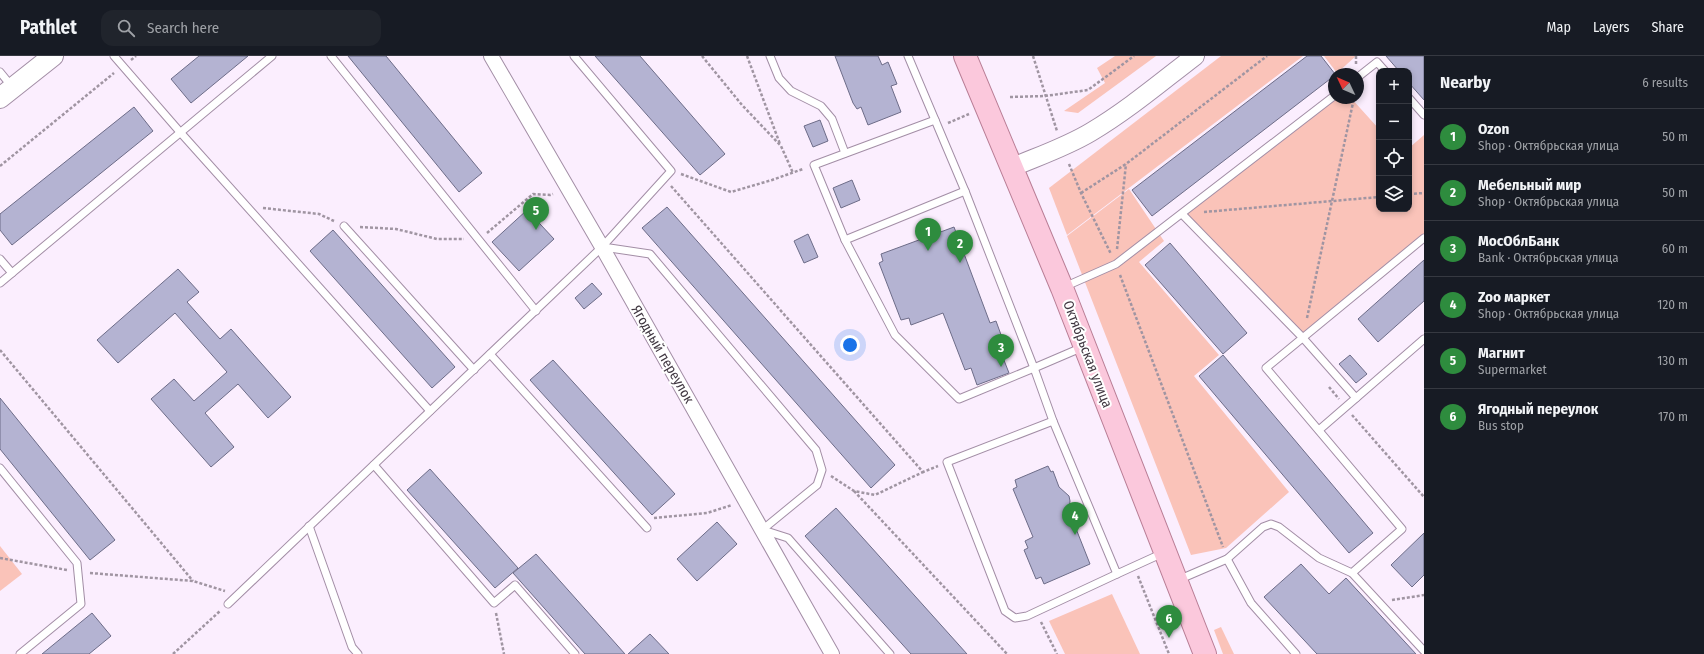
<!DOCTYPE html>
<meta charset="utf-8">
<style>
:root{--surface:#171b24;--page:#20242c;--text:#f1f3f6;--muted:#9ea1a6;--line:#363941;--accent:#2e8c3e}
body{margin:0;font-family:"Fira Sans Condensed",sans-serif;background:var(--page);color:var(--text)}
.controls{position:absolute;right:12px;top:12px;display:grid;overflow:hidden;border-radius:8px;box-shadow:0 2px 6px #0003}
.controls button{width:36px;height:36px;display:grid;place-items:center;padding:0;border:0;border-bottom:1px solid var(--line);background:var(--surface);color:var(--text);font:20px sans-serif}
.compass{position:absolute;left:1328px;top:12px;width:36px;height:36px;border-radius:50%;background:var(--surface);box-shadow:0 2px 6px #0003;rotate:314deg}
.you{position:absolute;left:850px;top:289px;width:14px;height:14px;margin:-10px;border:3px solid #fff;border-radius:50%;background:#1a73e8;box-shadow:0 0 0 6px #1a73e833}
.badge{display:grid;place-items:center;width:26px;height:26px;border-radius:50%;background:var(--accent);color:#fff;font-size:13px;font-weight:700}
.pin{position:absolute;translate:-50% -33px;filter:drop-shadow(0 1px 2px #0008)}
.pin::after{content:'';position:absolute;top:21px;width:14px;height:12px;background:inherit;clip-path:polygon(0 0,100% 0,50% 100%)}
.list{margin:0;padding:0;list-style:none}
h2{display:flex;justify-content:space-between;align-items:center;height:52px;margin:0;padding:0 16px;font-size:17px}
h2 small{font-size:13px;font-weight:400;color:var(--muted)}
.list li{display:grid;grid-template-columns:26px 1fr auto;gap:12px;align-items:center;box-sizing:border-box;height:56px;padding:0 16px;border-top:1px solid var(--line)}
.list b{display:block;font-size:15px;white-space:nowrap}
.list p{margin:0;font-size:13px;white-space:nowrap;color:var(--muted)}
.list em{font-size:13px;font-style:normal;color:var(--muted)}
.icon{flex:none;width:22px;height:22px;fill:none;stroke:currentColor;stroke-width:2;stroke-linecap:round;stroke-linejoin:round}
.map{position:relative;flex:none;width:1424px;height:598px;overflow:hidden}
header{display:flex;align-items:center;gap:24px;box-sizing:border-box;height:56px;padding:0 20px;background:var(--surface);border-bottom:1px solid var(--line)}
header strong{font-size:19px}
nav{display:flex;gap:22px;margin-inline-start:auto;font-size:14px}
.search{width:280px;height:36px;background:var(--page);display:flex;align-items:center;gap:10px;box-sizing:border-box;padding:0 14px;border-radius:12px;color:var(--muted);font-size:15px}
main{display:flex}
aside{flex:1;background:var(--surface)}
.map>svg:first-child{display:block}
.green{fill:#fac3b9}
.building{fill:#b4b3d2;stroke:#6d6c88}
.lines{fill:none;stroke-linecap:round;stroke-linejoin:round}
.service-casing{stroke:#a38ea6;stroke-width:9}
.minor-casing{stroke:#a38ea6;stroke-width:16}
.tertiary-casing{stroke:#a38ea6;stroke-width:20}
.secondary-casing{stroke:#a38ea6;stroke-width:22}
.primary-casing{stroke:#b97e96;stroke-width:24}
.path{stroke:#a095a2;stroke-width:2.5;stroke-dasharray:3 2;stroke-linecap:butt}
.service{stroke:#fff;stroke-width:7}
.minor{stroke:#fff;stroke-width:14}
.tertiary{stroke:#fff;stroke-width:18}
.secondary{stroke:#fff;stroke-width:20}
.primary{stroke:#fbc8dc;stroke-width:22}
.labels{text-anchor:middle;stroke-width:4;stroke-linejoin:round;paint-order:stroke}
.street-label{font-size:14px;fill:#413842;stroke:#fff}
</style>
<header>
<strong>Pathlet</strong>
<div class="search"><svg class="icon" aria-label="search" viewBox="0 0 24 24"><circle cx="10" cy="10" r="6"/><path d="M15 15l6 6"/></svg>Search here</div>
<nav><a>Map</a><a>Layers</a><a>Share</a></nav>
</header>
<main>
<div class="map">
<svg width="1424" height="598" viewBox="0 0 1424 598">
<rect width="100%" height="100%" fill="#fbeefe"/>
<!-- green -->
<g class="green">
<polygon points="1115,0 1156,0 1078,57 1064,55 1105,27 1097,12"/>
<polygon points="1221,0 1303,0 1067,179 1049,132"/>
<polygon points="1324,0 1356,0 1337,17"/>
<polygon points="1336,42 1351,42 1379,73 1379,153 1409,153 1409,92 1424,79 1424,179 1304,279 1185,158"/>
<polygon points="1129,133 1164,185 1139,206 1219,299 1194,320 1289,436 1226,492 1191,499 1067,180"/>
<polygon points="0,490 22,518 0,535"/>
<polygon points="1112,538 1140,598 1065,598 1049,565"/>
<polygon points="1221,571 1234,598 1223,598 1214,574"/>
</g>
<!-- building -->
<g class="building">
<polygon points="199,0 248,0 191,47 171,23"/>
<polygon points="348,0 386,0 482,117 459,136"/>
<polygon points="595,0 640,0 725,98 700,119"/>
<polygon points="835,0 878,0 882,9 888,6 897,28 891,30 901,56 868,69 861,51 857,53 853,47"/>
<polygon points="1307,0 1321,0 1335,18 1334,20 1152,160 1132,134"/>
<polygon points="1386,0 1424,0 1424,44 1409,27 1409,15 1399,15"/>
<polygon points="134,51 153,75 12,189 0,174 0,158"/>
<polygon points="820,64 828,85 813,91 804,70"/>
<polygon points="852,124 860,144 841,152 833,132"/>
<polygon points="667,151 895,409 871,432 642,172"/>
<polygon points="527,154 554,183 519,215 492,186"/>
<polygon points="954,171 990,267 996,265 1004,287 998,289 1009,317 977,329 971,312 965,314 943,257 911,269 909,262 901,264 879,207 883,205 881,198"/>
<polygon points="333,174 455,311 432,332 310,195"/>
<polygon points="808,178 818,201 804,207 794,185"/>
<polygon points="1170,187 1247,277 1223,298 1145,209"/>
<polygon points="1424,204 1424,245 1378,286 1358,263"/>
<polygon points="178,213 199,236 187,246 220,283 231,273 291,341 268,362 238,328 205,357 234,391 211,411 151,343 174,323 194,345 227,316 175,257 118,307 97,284"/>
<polygon points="592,227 602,238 584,253 575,242"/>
<polygon points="1223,299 1373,477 1349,497 1199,320"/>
<polygon points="1350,299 1367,318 1356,327 1339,308"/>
<polygon points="553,304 675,438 652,459 530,324"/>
<polygon points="0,342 115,484 90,504 0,393"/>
<polygon points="1048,410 1051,416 1053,415 1059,431 1069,440 1070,445 1069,455 1090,508 1044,528 1041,521 1036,523 1024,494 1028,492 1025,485 1033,481 1013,433 1017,431 1015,424"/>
<polygon points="430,413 518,512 495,532 407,434"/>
<polygon points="836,452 967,598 911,598 805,480"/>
<polygon points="717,466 737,488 697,525 677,503"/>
<polygon points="1424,477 1424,519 1412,531 1391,509"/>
<polygon points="536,498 625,598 585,598 513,517"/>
<polygon points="1301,508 1329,538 1346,522 1416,598 1317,598 1264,541"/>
<polygon points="92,557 111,580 89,598 42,598"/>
<polygon points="650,578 669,598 628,598"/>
</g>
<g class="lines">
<!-- service casing -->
<g class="service-casing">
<g id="service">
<polyline points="114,0 180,76 430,355"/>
<polyline points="331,0 536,255"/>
<polyline points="770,0 779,22 791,35 821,50 832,63 845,97"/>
<polyline points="908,0 965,135 1034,312 1083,291"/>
<polyline points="0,16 13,32"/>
<polyline points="1358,21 1377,6 1385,15"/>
<polyline points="1409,42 1424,59"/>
<polyline points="935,64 814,109 845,184 895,279 959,343 1034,312 1053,365 1117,518 1163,497"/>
<polyline points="1182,158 1303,282 1356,342 1424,283"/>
<polyline points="344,170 474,314"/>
<polyline points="845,184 965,135"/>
<polyline points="603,191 650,198 816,394 822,414 817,429 762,474"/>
<polyline points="0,203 12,217"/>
<polyline points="0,227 272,0"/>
<polyline points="1064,231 1116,208 1334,40"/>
<polyline points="490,298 647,472"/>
<polyline points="1053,365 947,406 1005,555 1015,562 1027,560 1117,518"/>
<polyline points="1319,374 1356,342"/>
<polyline points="374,409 494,547 515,529 575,598"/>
<polyline points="0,412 77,507 81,548 20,598"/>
<polyline points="309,470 352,591 358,598"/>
<polyline points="763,474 788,482 890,598"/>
<polyline points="1227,503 1263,471 1271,468 1279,471 1319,502 1352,517 1424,595"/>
<polyline points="1352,517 1402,473 1266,312 1424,182"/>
<polyline points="1178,524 1227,503 1251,547 1296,598"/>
<polyline points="228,548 602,191 671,115 574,0"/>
</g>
</g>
<!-- minor casing -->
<g class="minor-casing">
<polyline id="minor" points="491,0 602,191 832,598"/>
</g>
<!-- tertiary casing -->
<g class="tertiary-casing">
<path id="tertiary" d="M1013,111C1039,100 1066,91 1091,76C1128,54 1161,26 1195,0"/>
</g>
<!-- secondary casing -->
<g class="secondary-casing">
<polyline id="secondary" points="0,42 53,0"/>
</g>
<!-- primary casing -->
<g class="primary-casing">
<polyline id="primary" points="965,0 1062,232 1205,598"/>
</g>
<!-- path -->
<g class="path">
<polyline points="702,0 742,49 781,90 793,117"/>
<polyline points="747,0 780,88"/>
<polyline points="1033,0 1057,75"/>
<polyline points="1356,0 1356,8"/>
<polyline points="131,4 136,0"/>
<polyline points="1010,41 1045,40 1088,34 1134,0"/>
<polyline points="948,67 969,58"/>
<polyline points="1069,108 1081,137 1111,198"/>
<polyline points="0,110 114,17"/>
<polyline points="681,118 731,136 772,124 803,113"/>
<polyline points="671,130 923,416 938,410"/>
<polyline points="1081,137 1126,108 1267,0"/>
<polyline points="1409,138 1424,137"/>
<polyline points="263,152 319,158 334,165"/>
<polyline points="1204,156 1379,141"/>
<polyline points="360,171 396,173 437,183 464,183"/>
<polyline points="487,177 533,138 550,139 553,138"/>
<polyline points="1117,193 1126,108"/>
<polyline points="1120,219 1223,491"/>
<polyline points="1307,262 1354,42"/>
<polyline points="0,294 193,525"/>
<polyline points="1329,331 1339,343"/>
<polyline points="1352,359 1424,441"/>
<polyline points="831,420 854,435 875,439 923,416"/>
<polyline points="854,435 1007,598"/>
<polyline points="654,462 707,457 732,449"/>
<polyline points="0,502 67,514"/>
<polyline points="90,517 193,525 225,535"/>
<polyline points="1138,520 1169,598"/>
<polyline points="1392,544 1424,539"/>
<polyline points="496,557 504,598"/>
<polyline points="1041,566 1057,598"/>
<polyline points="173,598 220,555"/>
</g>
<!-- service -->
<use href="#service" class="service"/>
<!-- minor -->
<use href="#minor" class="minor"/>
<!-- tertiary -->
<use href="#tertiary" class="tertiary"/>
<!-- secondary -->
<use href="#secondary" class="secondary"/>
<!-- primary -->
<use href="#primary" class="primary"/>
</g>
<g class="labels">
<!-- street labels -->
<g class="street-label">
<text transform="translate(663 298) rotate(60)" y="5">Ягодный переулок</text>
<text transform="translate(1088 298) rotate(69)" y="5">Октябрьская улица</text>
</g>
</g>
</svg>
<div class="controls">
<button>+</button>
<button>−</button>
<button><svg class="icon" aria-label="locate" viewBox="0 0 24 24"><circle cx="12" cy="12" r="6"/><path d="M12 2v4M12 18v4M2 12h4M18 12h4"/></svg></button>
<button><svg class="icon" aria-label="layers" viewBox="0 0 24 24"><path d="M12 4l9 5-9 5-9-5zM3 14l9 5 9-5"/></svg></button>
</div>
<svg class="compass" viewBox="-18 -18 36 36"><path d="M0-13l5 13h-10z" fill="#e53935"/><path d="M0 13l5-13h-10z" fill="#9ea1a6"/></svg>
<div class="you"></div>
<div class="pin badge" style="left:928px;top:195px">1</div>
<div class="pin badge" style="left:960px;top:207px">2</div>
<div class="pin badge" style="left:1001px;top:311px">3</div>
<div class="pin badge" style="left:1075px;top:479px">4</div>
<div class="pin badge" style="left:536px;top:174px">5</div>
<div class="pin badge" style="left:1169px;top:582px">6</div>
</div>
<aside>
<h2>Nearby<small>6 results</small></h2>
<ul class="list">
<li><span class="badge">1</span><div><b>Ozon</b><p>Shop · Октябрьская улица</p></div><em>50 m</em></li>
<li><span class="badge">2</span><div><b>Мебельный мир</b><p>Shop · Октябрьская улица</p></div><em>50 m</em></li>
<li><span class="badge">3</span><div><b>МосОблБанк</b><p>Bank · Октябрьская улица</p></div><em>60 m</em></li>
<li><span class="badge">4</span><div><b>Zoo маркет</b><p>Shop · Октябрьская улица</p></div><em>120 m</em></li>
<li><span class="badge">5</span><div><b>Магнит</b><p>Supermarket</p></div><em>130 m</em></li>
<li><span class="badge">6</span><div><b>Ягодный переулок</b><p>Bus stop</p></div><em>170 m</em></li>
</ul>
</aside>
</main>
